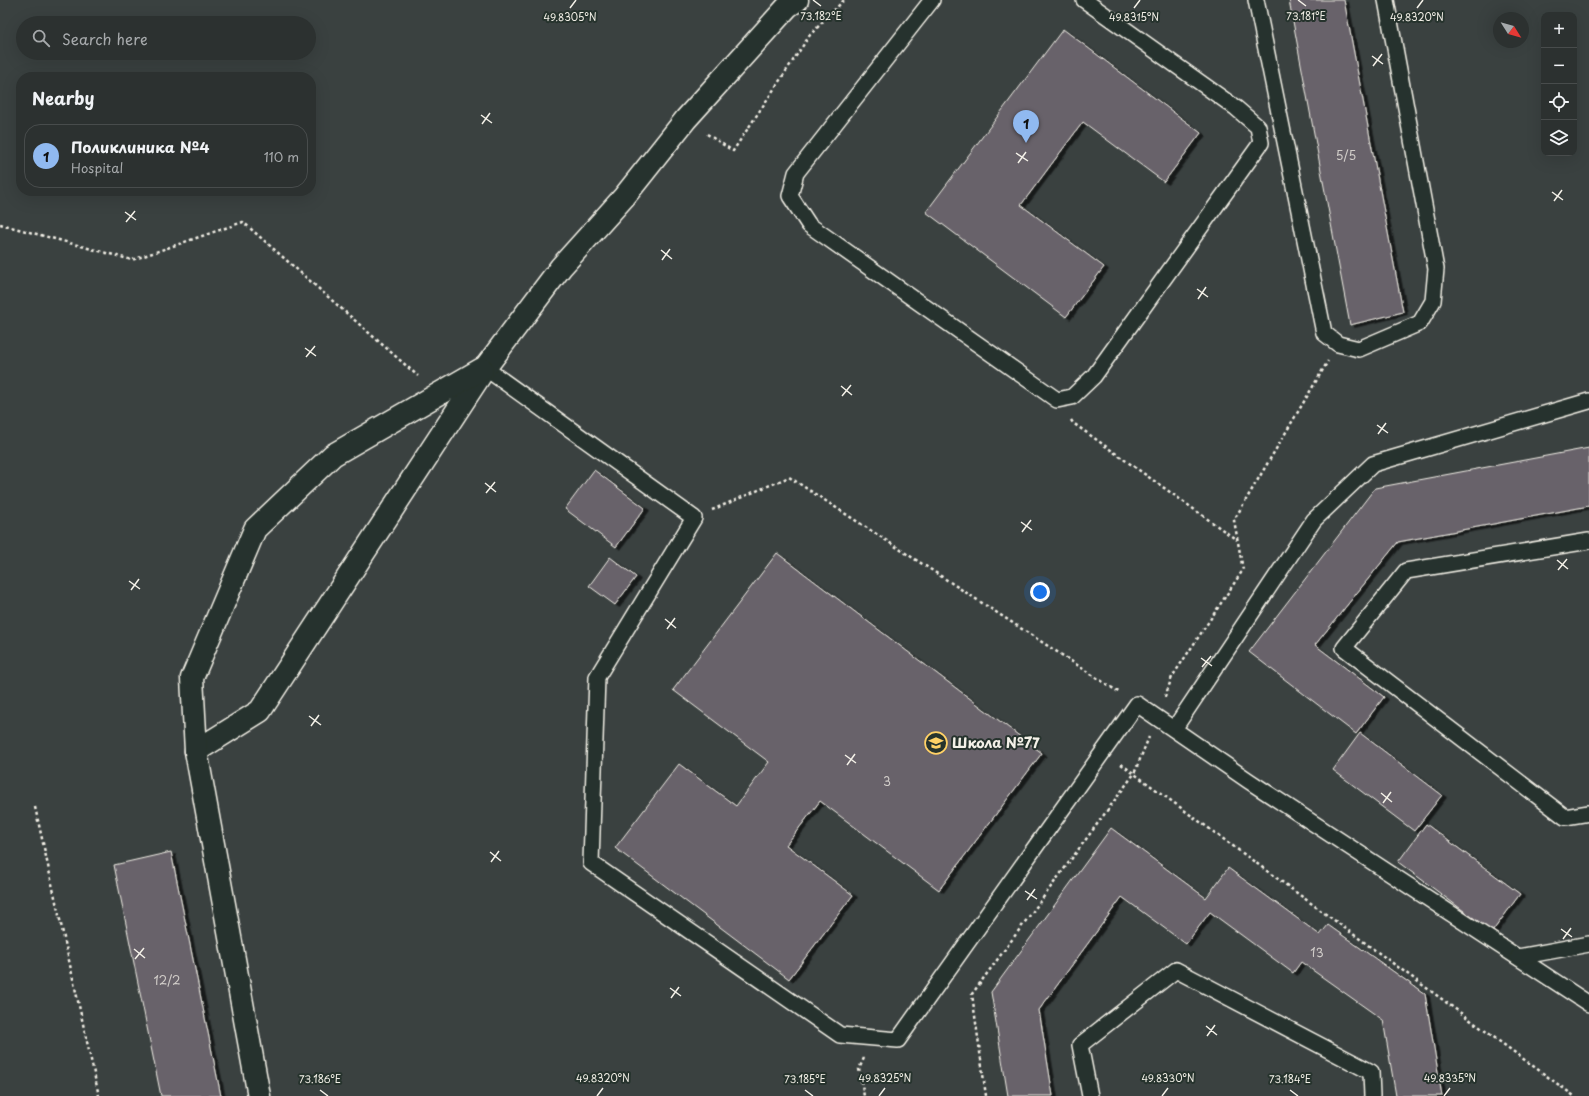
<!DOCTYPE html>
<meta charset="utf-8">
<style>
:root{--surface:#2c3130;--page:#383d3c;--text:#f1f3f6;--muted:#a6a9ab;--line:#484c4c;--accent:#90b9f0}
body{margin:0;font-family:"Playpen Sans",sans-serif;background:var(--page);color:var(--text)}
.controls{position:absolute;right:12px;top:12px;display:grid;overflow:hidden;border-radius:8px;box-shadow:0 4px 16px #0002}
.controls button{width:36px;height:36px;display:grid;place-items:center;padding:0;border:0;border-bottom:1px solid var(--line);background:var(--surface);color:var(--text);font:20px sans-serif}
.compass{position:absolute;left:1493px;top:12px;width:36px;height:36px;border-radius:50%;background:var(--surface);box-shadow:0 4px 16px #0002;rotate:127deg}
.you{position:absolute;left:1040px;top:592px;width:14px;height:14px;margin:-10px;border:3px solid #fff;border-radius:50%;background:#1a73e8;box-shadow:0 0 0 6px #1a73e833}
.badge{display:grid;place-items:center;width:26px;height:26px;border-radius:50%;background:var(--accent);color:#111;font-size:13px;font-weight:700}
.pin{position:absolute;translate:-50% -33px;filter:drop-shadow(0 1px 2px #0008)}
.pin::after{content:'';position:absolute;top:21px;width:14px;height:12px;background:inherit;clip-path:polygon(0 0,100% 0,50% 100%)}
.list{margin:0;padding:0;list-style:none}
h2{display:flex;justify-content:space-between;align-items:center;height:52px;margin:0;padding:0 16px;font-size:17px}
h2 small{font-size:13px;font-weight:400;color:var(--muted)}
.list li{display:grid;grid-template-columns:26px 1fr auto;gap:12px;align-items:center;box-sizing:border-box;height:64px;margin:0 8px 8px;padding:0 8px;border:1px solid var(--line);border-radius:16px}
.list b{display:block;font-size:15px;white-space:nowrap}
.list p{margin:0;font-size:13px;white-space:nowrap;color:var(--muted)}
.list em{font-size:13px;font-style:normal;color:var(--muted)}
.icon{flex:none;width:22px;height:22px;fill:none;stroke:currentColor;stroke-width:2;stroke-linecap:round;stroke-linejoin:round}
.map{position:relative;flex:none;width:1589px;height:1096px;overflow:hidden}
.search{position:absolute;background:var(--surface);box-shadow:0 4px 16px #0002;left:16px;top:16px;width:300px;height:44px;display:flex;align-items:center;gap:10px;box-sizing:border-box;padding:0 14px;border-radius:22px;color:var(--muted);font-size:15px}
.panel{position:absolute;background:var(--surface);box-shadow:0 4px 16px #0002;left:16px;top:72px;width:300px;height:124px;border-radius:16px}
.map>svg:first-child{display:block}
.building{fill:#68626b;stroke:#f4f1e8;filter:url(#shadow)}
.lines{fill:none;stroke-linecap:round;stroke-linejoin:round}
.service-casing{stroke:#f4f1e8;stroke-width:18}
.minor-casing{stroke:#f4f1e8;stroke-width:25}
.path{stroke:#f4f1e8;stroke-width:2.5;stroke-dasharray:3 3;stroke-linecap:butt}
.service{stroke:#26332d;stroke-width:15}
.minor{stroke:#26332d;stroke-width:22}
.ticks{fill:none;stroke:#f4f1e8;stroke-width:1.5}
.labels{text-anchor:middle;stroke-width:4;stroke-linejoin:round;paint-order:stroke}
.number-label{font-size:12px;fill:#d1cdc9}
.poi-label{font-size:14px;font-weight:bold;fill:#f4f1e8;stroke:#26332d;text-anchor:start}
.ticks-label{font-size:10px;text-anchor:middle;fill:#f4f1e8;stroke:#26332d;stroke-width:4;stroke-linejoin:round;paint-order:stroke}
</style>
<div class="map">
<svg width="1589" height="1096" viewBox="0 0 1589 1096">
<defs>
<filter id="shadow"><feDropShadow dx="4.5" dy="2.5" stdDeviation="0" flood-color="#0009"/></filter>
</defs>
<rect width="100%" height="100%" fill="#3a4140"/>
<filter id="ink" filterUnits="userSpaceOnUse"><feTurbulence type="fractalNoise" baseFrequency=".025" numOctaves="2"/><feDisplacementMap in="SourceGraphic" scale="8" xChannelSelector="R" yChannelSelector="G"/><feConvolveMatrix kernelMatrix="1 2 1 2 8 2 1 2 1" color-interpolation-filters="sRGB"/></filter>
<g filter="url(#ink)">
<!-- building -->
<g class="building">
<polygon points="1289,0 1344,0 1403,312 1350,325"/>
<polygon points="1063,29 1201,133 1164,182 1083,122 1021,205 1104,267 1066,317 926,212"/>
<polygon points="1589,448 1589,506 1398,542 1315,645 1384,697 1356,734 1249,652 1375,488"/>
<polygon points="594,470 645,508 616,547 565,509"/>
<polygon points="777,553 1042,753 939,890 820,801 786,845 853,895 789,979 615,848 679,764 736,806 769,762 673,690"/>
<polygon points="610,557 636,577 615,605 589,586"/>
<polygon points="1360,733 1442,795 1414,831 1333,770"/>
<polygon points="1426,824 1520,894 1492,932 1398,862"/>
<polygon points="1111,828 1206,898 1228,868 1320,935 1328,925 1425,994 1442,1096 1396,1096 1383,1020 1301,962 1293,973 1210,912 1186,944 1122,897 1039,1010 1053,1096 1008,1096 991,992"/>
<polygon points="171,852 221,1096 161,1096 114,865"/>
</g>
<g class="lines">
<!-- service casing -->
<g class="service-casing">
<g id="service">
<polyline points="932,0 796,173 790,196 809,225 1057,400 1072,397 1094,376 1261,143 1258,127 1236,108 1084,0"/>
<polyline points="1256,0 1324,333 1338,344 1359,349 1420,323 1433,301 1436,269 1386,0"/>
<polyline points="485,368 694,518 597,677 591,863 840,1035 898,1040 1137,704 1249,781 1589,1004"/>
<polyline points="1589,541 1406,571 1344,648 1565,817 1589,813"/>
<polyline points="1174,729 1314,520 1373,464 1589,401"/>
<polyline points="1518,957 1589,944"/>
<polyline points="1090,1096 1080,1045 1176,970 1371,1072 1372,1096"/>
</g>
</g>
<!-- minor casing -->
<g class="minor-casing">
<g id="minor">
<polyline points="196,751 260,711 485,368 561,267 624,197 686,119 788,6 797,0"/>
<polyline points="259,1096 196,751 192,678 255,529 333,455 482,369"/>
</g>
</g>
<!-- path -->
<g class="path">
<polyline points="707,134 733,151 810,35 844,0"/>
<polyline points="0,224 132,260 243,222 418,376"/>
<polyline points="1071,420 1073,423 1237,540"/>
<polyline points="712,510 789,477 1120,693"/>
<polyline points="1165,697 1172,677 1243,570 1234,520 1328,361"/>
<polyline points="1121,764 1574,1096"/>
<polyline points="35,807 99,1096"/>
<polyline points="864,1058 859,1069 864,1096"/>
<polyline points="986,1096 972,994 1134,774 1149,737"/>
</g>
<!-- service -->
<use href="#service" class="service"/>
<!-- minor -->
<use href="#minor" class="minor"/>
</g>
</g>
<!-- ticks -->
<path class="ticks" d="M813,0L821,6M1298,0L1306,6M570,8L576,0M1134,8L1140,0M1417,8L1423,0M1372,56L1383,64M1373,66L1382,54M481,115L492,123M482,124L490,113M1016,153L1028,161M1018,163L1026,152M1552,192L1563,200M1554,201L1562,190M125,212L136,220M126,222L135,211M661,250L672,259M662,260L670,249M1197,289L1208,297M1198,299L1206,287M305,348L316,356M306,357L315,346M841,386L852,395M842,396L851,385M1377,425L1388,433M1378,434L1386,423M485,483L496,492M486,493L495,482M1021,522L1032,530M1022,532L1031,520M1557,560L1568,569M1558,570L1567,559M129,581L140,589M131,590L139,579M665,619L676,628M667,629L675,618M1201,658L1212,666M1202,667L1211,656M309,716L321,725M311,726L319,715M845,755L856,763M847,765L855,754M1381,793L1392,802M1383,803L1391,792M490,852L501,861M491,862L499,851M1025,891L1037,899M1027,900L1035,889M1561,929L1572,937M1563,939L1571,928M134,949L145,958M135,959L144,948M670,988L681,996M671,998L679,987M1206,1026L1217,1035M1207,1036L1215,1025M320,1090L328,1096M805,1090L813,1096M1290,1090L1298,1096M597,1096L603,1088M879,1096L885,1088M1162,1096L1168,1088M1444,1096L1450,1088"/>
<!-- icons -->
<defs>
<g id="school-ring" transform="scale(1.15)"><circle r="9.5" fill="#26332d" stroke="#ffd166" stroke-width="1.5"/><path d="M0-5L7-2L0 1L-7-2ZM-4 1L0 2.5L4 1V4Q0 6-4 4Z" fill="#ffd166"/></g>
</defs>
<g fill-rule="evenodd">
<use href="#school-ring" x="936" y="743"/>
</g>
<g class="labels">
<!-- number labels -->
<g class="number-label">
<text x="1346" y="160">5/5</text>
<text x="887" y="786">3</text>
<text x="1317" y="957">13</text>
<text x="167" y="985">12/2</text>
</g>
<!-- poi labels -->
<g class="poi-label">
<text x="952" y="748">Школа №77</text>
</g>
</g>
<g class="ticks-label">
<text x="821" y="20">73.182°E</text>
<text x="1306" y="20">73.181°E</text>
<text x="570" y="21">49.8305°N</text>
<text x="1134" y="21">49.8315°N</text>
<text x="1417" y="21">49.8320°N</text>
<text x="603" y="1082">49.8320°N</text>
<text x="885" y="1082">49.8325°N</text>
<text x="1168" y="1082">49.8330°N</text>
<text x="1450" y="1082">49.8335°N</text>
<text x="320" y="1083">73.186°E</text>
<text x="805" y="1083">73.185°E</text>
<text x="1290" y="1083">73.184°E</text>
</g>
</svg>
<div class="controls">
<button>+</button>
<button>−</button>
<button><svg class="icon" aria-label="locate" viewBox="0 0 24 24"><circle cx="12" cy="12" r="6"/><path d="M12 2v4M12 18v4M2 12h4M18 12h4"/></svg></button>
<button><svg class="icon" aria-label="layers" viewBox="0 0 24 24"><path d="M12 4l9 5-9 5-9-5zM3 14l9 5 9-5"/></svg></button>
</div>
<svg class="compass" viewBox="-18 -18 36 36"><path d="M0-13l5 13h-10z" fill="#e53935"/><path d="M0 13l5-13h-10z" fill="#a6a9ab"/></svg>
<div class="you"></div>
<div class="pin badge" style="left:1026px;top:143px">1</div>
<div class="search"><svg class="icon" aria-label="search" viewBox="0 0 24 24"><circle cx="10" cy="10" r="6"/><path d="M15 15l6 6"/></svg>Search here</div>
<section class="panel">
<h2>Nearby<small></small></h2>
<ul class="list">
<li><span class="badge">1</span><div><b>Поликлиника №4</b><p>Hospital</p></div><em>110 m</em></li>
</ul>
</section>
</div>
